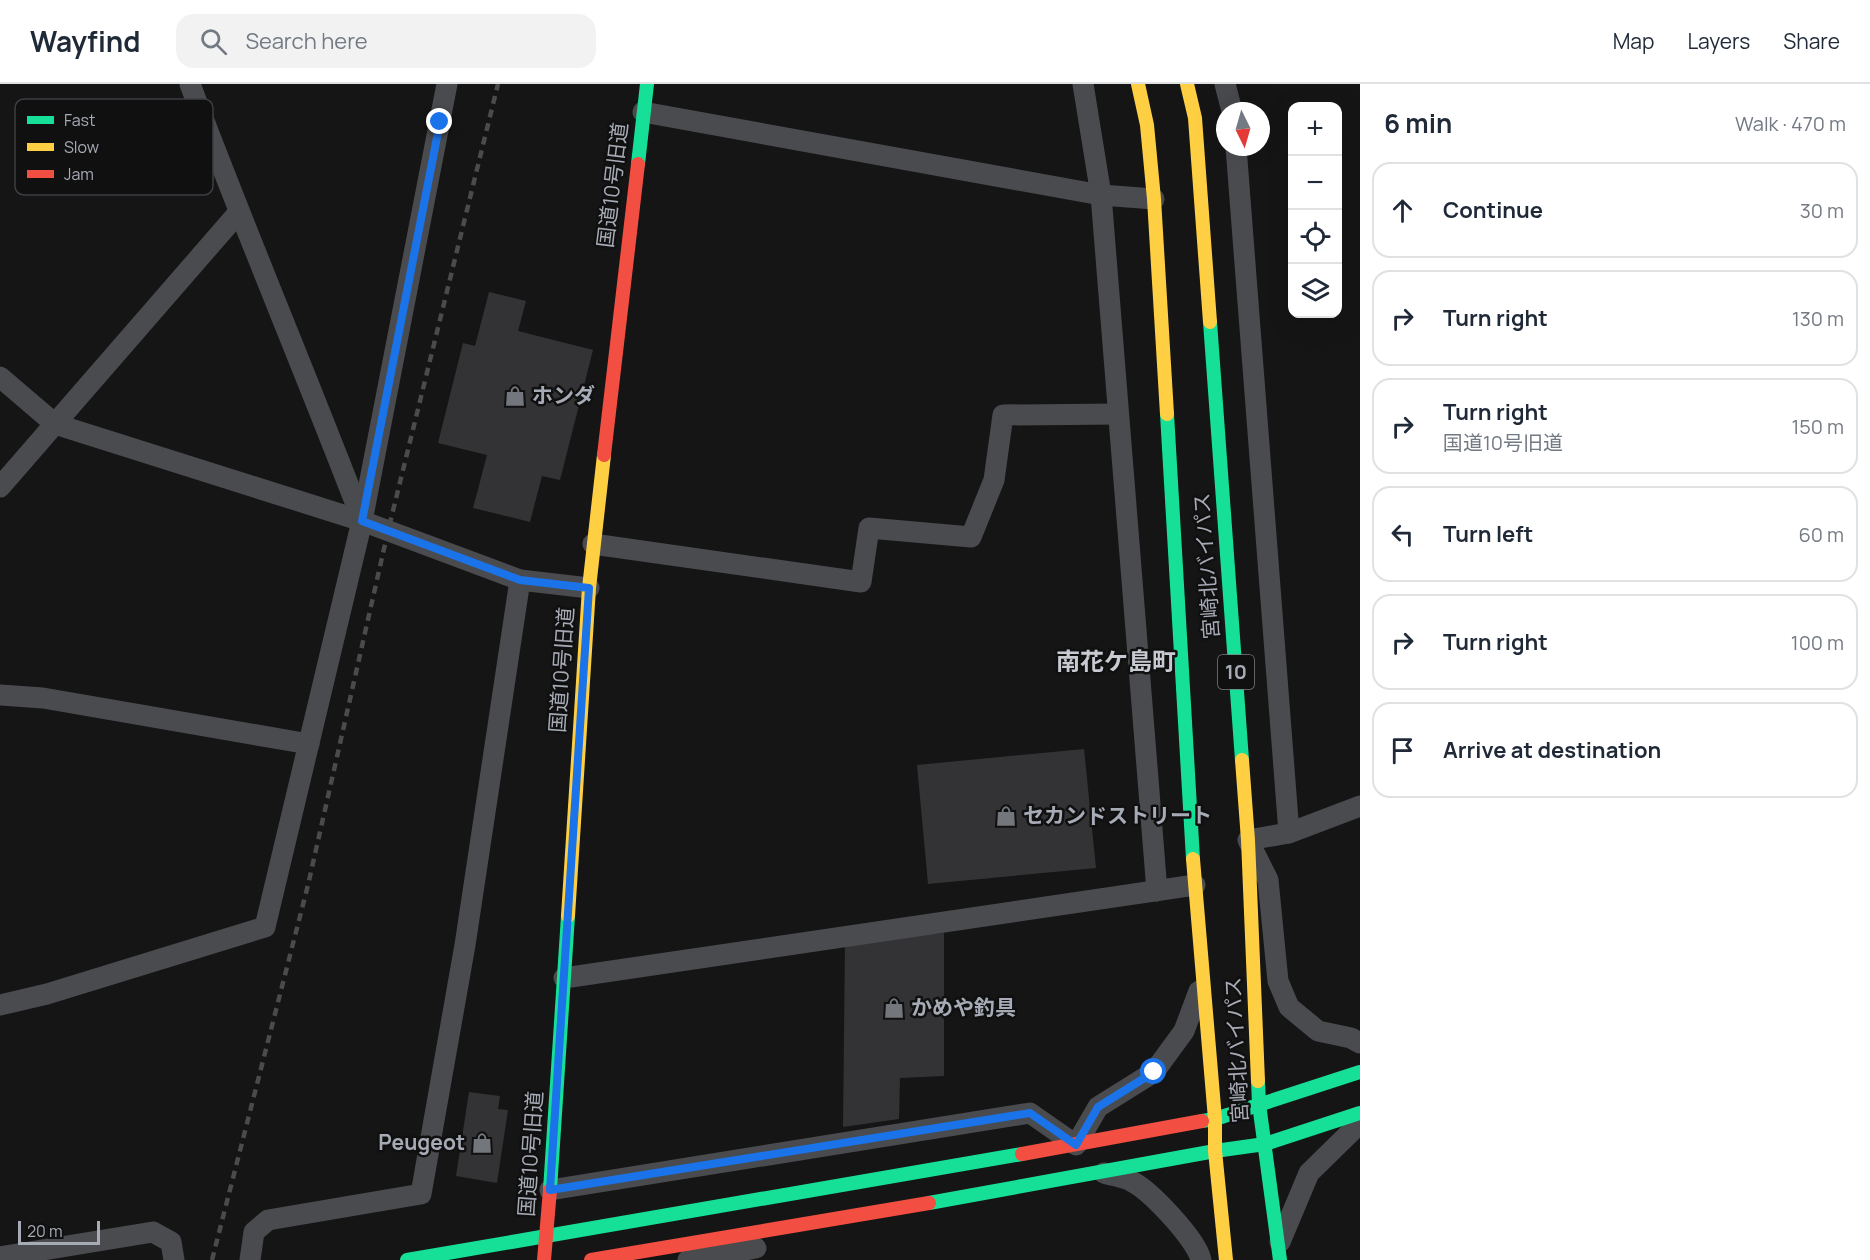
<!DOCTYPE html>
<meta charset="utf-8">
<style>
:root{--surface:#fff;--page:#f2f2f3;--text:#1f2937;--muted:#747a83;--line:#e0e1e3}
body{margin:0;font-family:Manrope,"Noto Sans JP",sans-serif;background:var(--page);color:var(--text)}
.controls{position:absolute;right:18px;top:18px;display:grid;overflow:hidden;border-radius:12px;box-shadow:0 6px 24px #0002}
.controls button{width:54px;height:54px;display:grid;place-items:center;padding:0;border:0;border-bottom:2px solid var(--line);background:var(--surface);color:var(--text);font:30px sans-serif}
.compass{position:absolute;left:1216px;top:18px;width:54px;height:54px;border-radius:50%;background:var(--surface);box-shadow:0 6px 24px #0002;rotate:175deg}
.scale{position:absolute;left:18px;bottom:15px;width:82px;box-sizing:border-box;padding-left:6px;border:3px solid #a7abb6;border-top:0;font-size:16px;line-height:21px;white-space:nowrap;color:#a7abb6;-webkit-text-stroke:4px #101011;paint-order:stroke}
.stop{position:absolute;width:18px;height:18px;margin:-14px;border:4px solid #1a73e8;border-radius:50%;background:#fff}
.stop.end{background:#1a73e8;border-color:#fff;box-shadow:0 2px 6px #0008}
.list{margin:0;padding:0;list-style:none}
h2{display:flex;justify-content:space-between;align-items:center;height:78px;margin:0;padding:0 24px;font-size:26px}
h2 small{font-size:20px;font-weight:400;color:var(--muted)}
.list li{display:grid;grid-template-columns:39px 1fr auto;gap:18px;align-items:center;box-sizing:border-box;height:96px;margin:0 12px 12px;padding:0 12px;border:2px solid var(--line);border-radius:18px}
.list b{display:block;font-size:22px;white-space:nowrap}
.list p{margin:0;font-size:20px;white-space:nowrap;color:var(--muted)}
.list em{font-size:20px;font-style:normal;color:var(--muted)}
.icon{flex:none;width:33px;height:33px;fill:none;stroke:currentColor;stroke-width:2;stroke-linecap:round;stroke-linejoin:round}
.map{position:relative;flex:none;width:1360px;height:1176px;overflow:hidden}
header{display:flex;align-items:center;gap:36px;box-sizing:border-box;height:84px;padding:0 30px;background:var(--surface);border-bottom:2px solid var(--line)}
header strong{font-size:28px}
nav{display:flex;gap:33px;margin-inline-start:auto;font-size:21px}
.search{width:420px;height:54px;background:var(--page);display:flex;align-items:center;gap:15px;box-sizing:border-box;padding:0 21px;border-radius:18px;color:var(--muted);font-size:22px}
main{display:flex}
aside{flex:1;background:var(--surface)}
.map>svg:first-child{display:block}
.building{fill:#333335}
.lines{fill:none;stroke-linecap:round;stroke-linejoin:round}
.street{stroke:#4a4b4e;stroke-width:21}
.fast{stroke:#16e098;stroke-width:14}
.slow{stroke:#ffcf43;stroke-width:14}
.jam{stroke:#f24e42;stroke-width:14}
.rail{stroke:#4a4b4d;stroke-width:4.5;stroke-dasharray:8 6;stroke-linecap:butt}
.jam-bridge{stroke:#f24e42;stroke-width:14}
.route{stroke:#1a73e8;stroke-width:8}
.labels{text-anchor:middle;stroke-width:5;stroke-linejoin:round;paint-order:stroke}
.shield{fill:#101011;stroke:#7a7c84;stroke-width:1.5}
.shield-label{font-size:20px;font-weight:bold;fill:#a7abb6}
.street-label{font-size:21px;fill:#a7abb6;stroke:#101011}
.poi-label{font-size:21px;font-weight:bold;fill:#a7abb6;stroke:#101011;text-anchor:start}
.quarter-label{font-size:24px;font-weight:bold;fill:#c8cad2;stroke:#101011}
.key{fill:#101011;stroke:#3d3e43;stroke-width:1.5}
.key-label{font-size:16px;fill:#a7abb6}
</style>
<header>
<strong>Wayfind</strong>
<div class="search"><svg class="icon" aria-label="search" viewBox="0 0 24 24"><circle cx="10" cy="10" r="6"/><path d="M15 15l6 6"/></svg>Search here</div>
<nav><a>Map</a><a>Layers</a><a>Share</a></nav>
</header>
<main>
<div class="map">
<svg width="1360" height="1176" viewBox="0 0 1360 1176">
<rect width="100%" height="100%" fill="#151515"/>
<!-- building -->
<g class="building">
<polygon points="489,208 526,217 518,247 593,266 560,396 542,392 530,438 473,424 487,371 438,359 463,259 475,262"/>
<polygon points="1084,665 1096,784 928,800 917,681"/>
<polygon points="944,849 944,992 900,994 899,1035 843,1043 845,857"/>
<polygon points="469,1008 500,1012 498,1025 508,1026 497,1099 456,1092"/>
</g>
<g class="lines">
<!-- street -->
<g class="street">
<path d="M190,0C245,146 306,290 362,436"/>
<polyline points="1083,0 1101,111 1157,807"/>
<polyline points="1225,0 1232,27"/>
<polyline points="643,28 1101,111 1154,115"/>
<polyline points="1236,63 1289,749"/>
<polyline points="0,293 55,340 362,437 520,496 589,504"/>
<polyline points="0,403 239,128"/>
<polyline points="593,460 861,498 869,444 971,453 994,396 1003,331 1118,330"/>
<polyline points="0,611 43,614 309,660"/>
<polyline points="1360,722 1289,749 1248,756 1268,796 1278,897 1289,923 1318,947 1351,954 1360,959"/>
<polyline points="564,894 1195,801"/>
<polyline points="0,921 47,910 265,843 362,437 447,0"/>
<path d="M1104,1089C1113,1092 1123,1093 1131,1097C1150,1106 1197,1156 1201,1176"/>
<polyline points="550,1106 1030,1029 1076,1061 1098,1023 1154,988 1184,947 1199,907"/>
<polyline points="1280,1158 1309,1089 1360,1039"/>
<polyline points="0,1173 153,1148 171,1158 174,1176"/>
<polyline points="250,1176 254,1148 268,1136 421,1110 465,861 520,496"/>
<polyline points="688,1176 756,1164"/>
</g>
<!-- fast -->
<g class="fast">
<polyline points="638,80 647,0"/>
<polyline points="1210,238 1242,676"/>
<polyline points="1167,330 1193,775"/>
<polyline points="1258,997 1259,1020 1280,1176"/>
<polyline points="1202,1037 1215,1035 1360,988"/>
<polyline points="550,1106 568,832"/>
<polyline points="929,1119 1215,1067 1265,1060 1360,1029"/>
<polyline points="407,1176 1022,1070"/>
</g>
<!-- slow -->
<g class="slow">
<polyline points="1138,0 1147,41 1154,115 1167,330"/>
<polyline points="1187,0 1195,34 1210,238"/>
<polyline points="1242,676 1248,756 1258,997"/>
<polyline points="1193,775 1215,1035 1215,1067 1226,1176"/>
<polyline points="568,832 589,504 604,371"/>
</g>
<!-- jam -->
<g class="jam">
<polyline points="604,371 638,80"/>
<polyline points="1022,1070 1202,1037"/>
<polyline points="591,1176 929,1119"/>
</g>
<!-- rail -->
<polyline class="rail" points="212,1176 308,801 388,447 498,0"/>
<!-- jam-bridge -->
<polyline class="jam-bridge" points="544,1176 550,1106"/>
</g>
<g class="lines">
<!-- route -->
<polyline class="route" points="440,38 362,437 520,496 589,504 550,1106 1030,1029 1076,1061 1098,1023 1154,988"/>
</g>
<!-- icons -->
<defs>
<g id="shop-bare" transform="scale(1.62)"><path d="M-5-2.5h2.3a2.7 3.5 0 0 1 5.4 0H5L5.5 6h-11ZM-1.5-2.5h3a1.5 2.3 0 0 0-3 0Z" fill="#74767e" stroke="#101011" stroke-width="2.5" paint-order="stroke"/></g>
</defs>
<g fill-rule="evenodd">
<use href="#shop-bare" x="515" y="312"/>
<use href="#shop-bare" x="1006" y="732"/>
<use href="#shop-bare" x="894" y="924"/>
<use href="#shop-bare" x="482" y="1059"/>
</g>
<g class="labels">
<!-- shield labels -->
<rect class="shield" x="1218" y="571" width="36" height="34" rx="4.5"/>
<g class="shield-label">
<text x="1236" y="595">10</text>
</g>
<!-- street labels -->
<g class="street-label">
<text transform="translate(613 101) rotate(-83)" y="7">国道10号旧道</text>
<text transform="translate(1207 482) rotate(-94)" y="7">宮崎北バイパス</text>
<text transform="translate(562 586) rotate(-86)" y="7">国道10号旧道</text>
<text transform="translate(1237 966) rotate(-93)" y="7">宮崎北バイパス</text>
<text transform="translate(531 1070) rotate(-86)" y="7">国道10号旧道</text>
</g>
<!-- poi labels -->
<g class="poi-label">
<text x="532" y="319">ホンダ</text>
<text x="1023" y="739">セカンドストリート</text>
<text x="911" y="931">かめや釣具</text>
<text x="465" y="1066" text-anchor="end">Peugeot</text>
</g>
<!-- quarter labels -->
<g class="quarter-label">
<text x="1116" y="586">南花ケ島町</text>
</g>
</g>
<!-- legend -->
<rect x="15" y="15" width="198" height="96" rx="9" class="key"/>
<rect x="27" y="32" width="27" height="8" fill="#16e098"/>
<rect x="27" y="59" width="27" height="8" fill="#ffcf43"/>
<rect x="27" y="86" width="27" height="8" fill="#f24e42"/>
<g class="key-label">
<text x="64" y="42">Fast</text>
<text x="64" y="69">Slow</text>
<text x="64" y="96">Jam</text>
</g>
</svg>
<div class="controls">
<button>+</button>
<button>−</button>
<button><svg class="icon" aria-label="locate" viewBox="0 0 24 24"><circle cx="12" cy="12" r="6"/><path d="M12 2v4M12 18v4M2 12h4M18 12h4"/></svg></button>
<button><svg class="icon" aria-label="layers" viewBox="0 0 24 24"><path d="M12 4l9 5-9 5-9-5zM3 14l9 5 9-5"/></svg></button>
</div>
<svg class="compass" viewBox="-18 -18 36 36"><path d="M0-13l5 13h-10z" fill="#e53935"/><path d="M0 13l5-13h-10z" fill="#747a83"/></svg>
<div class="scale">20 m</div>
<div class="stop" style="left:1154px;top:988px"></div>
<div class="stop end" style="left:440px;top:38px"></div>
</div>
<aside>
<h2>6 min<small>Walk · 470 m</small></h2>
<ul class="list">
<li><svg class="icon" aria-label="ahead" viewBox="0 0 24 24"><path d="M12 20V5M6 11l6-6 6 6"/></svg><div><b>Continue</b></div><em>30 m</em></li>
<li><svg class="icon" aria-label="right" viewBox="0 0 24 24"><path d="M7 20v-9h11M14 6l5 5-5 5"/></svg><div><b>Turn right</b></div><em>130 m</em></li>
<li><svg class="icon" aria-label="right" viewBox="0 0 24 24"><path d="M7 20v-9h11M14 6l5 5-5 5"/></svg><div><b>Turn right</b><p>国道10号旧道</p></div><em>150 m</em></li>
<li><svg class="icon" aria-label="left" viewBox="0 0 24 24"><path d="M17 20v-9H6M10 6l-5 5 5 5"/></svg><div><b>Turn left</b></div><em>60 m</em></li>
<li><svg class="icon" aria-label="right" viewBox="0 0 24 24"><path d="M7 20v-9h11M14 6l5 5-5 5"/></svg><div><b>Turn right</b></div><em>100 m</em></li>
<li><svg class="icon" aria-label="arrive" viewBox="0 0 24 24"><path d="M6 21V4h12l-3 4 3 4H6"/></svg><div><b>Arrive at destination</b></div></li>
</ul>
</aside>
</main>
